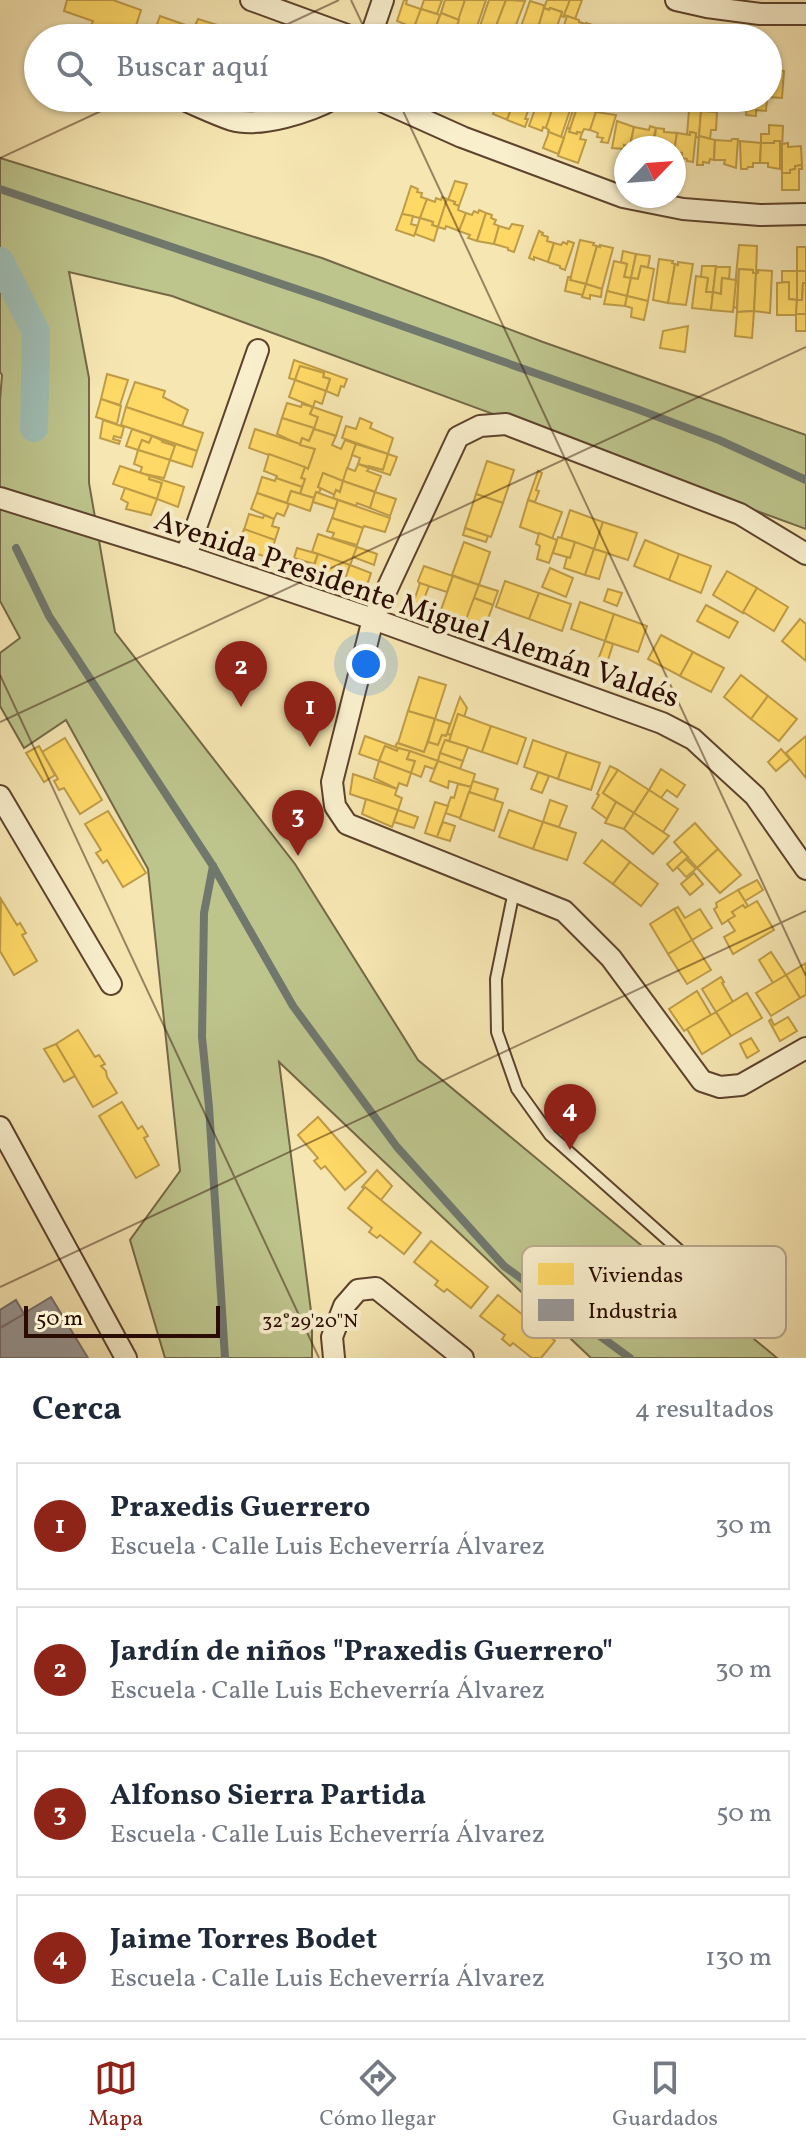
<!DOCTYPE html>
<html lang="es">
<meta charset="utf-8">
<style>
:root{--surface:#fff;--page:#f6f6f7;--text:#1f2937;--muted:#747a83;--line:#e0e1e3;--accent:#8f2418}
body{margin:0;font-family:Vollkorn,serif;background:var(--page);color:var(--text)}
.compass{position:absolute;left:614px;top:136px;width:72px;height:72px;border-radius:50%;background:var(--surface);box-shadow:0 2px 6px #0004;rotate:65deg}
.scale{position:absolute;left:24px;bottom:20px;width:196px;box-sizing:border-box;padding-left:8px;border:4px solid #2a0c00;border-top:0;font-size:22px;line-height:28px;white-space:nowrap;color:#2a0c00;-webkit-text-stroke:6px #f9efcd;paint-order:stroke}
.you{position:absolute;left:366px;top:664px;width:28px;height:28px;margin:-20px;border:6px solid #fff;border-radius:50%;background:#1a73e8;box-shadow:0 0 0 12px #1a73e833}
.badge{display:grid;place-items:center;width:52px;height:52px;border-radius:50%;background:var(--accent);color:#fff;font-size:26px;font-weight:700}
.pin{position:absolute;translate:-50% -66px;filter:drop-shadow(0 2px 4px #0008)}
.pin::after{content:'';position:absolute;top:42px;width:28px;height:24px;background:inherit;clip-path:polygon(0 0,100% 0,50% 100%)}
.list{margin:0;padding:0;list-style:none}
h2{display:flex;justify-content:space-between;align-items:center;height:104px;margin:0;padding:0 32px;font-size:34px}
h2 small{font-size:26px;font-weight:400;color:var(--muted)}
.list li{display:grid;grid-template-columns:52px 1fr auto;gap:24px;align-items:center;box-sizing:border-box;height:128px;margin:0 16px 16px;padding:0 16px;border:2px solid var(--line);border-radius:0px}
.list b{display:block;font-size:30px;white-space:nowrap}
.list p{margin:0;font-size:26px;white-space:nowrap;color:var(--muted)}
.list em{font-size:26px;font-style:normal;color:var(--muted)}
.icon{flex:none;width:44px;height:44px;fill:none;stroke:currentColor;stroke-width:2;stroke-linecap:round;stroke-linejoin:round}
.map{position:relative;flex:none;width:806px;height:1358px;overflow:hidden}
.search{position:absolute;background:var(--surface);box-shadow:0 2px 6px #0004;left:24px;right:24px;top:24px;height:88px;display:flex;align-items:center;gap:20px;box-sizing:border-box;padding:0 28px;border-radius:44px;color:var(--muted);font-size:30px}
.sheet{height:680px;background:var(--surface)}
nav{display:flex;justify-content:space-around;align-items:center;box-sizing:border-box;height:112px;border-top:2px solid var(--line);background:var(--surface);font-size:22px;color:var(--muted)}
nav a{display:grid;justify-items:center;gap:4px}
nav .on{color:var(--accent)}
.map>svg:first-child{display:block}
.green{fill:#bdc48c;stroke:#746846;stroke-width:2}
.homes{fill:#ffd966;stroke:#bf9c47;stroke-width:2}
.industry{fill:#999;stroke:#786f6b;stroke-width:2}
.lines{fill:none;stroke-linecap:round;stroke-linejoin:round}
.stream{stroke:#70776d;stroke-width:8}
.canal{stroke:#9fbeb5;stroke-width:28}
.lane-casing{stroke:#5d422c;stroke-width:14}
.street-casing{stroke:#5d422c;stroke-width:24}
.lane{stroke:#f9efcd;stroke-width:10}
.street{stroke:#f9efcd;stroke-width:20}
.ticks{fill:none;stroke:#2a0c00;stroke-width:2;stroke-opacity:0.45}
.labels{text-anchor:middle;stroke-width:8;stroke-linejoin:round;paint-order:stroke}
.street-label{font-size:30px;fill:#2a0c00;stroke:#f9efcd}
.key{fill:#f9efcd;stroke:#bbab90;stroke-width:2}
.key-label{font-size:22px;fill:#2a0c00}
.ticks-label{font-size:20px;text-anchor:middle;fill:#2a0c00;stroke:#f9efcd;stroke-width:8;stroke-linejoin:round;paint-order:stroke}
</style>
<div class="map">
<svg width="806" height="1358" viewBox="0 0 806 1358">
<rect width="100%" height="100%" fill="#f6e6b2"/>
<filter id="stains"><feTurbulence type="fractalNoise" baseFrequency=".0025" numOctaves="4"/><feColorMatrix values="0 0 0 0 .2 0 0 0 0 .09 0 0 0 0 .02 0 0 0 .5 -.17"/></filter>
<radialGradient id="worn" r=".72"><stop offset=".6" stop-color="#630" stop-opacity="0"/><stop offset="1" stop-color="#630" stop-opacity=".3"/></radialGradient>
<!-- green -->
<polygon class="green" points="0,158 322,258 543,342 806,435 806,529 172,296 69,272 89,378 89,483 115,632 295,864 418,1060 777,1358 591,1358 279,1062 312,1319 312,1358 165,1358 130,1240 180,1171 148,869 66,720 24,748 0,706 0,653 20,638 0,601 0,400 2,375 0,372"/>
<!-- homes -->
<g class="homes">
<polygon points="67,0 113,0 141,10 133,35 103,25 101,29 91,26 93,21 64,11"/>
<polygon points="404,0 407,0 406,4 421,9 414,28 397,21"/>
<polygon points="424,0 442,0 437,14 421,9"/>
<polygon points="445,0 465,0 459,20 441,13"/>
<polygon points="465,0 486,0 473,38 452,38"/>
<polygon points="489,0 506,0 493,34 479,29"/>
<polygon points="506,0 525,1 511,38 503,38 493,34"/>
<polygon points="547,0 570,0 564,17 561,16 562,12 550,8 549,10 544,8"/>
<polygon points="570,0 582,0 575,19 564,15"/>
<polygon points="530,1 543,5 544,8 535,38 517,38"/>
<polygon points="544,8 549,10 550,8 562,12 553,38 535,38"/>
<polygon points="421,9 440,15 434,32 415,25"/>
<polygon points="441,13 459,20 452,38 443,38 433,35"/>
<polygon points="160,16 194,28 222,38 152,38"/>
<polygon points="567,16 579,20 579,22 582,23 577,38 560,38"/>
<polygon points="198,19 240,32 237,38 222,38 194,28"/>
<polygon points="582,23 585,24 586,23 599,27 596,38 577,38"/>
<polygon points="768,62 779,63 778,70 784,71 782,98 768,97"/>
<polygon points="498,98 515,98 508,118 505,119 493,114"/>
<polygon points="515,98 533,98 525,119 528,119 525,127 507,120"/>
<polygon points="539,98 556,98 546,128 543,127 542,131 529,126"/>
<polygon points="556,98 574,98 561,137 548,132 549,130 546,128"/>
<polygon points="577,98 593,98 588,110 578,105 570,129 567,128"/>
<polygon points="693,98 713,98 711,112 692,110"/>
<polygon points="748,98 767,98 766,111 756,110 756,116 746,115"/>
<polygon points="578,105 596,112 590,130 584,129 582,133 577,132 577,134 569,132"/>
<polygon points="689,110 701,111 699,138 696,137 696,133 690,132 690,135 687,135"/>
<polygon points="701,111 717,112 716,130 711,130 710,139 699,136"/>
<polygon points="596,112 616,115 608,143 601,142 603,138 597,137 598,133 590,130"/>
<polygon points="617,121 634,127 630,146 624,145 624,149 612,148"/>
<polygon points="769,125 783,126 782,150 780,150 780,141 774,141 774,143 761,143 761,134 769,134"/>
<polygon points="650,126 656,128 651,148 630,146 634,127 649,130"/>
<polygon points="567,128 570,129 569,132 577,134 577,132 582,133 580,139 586,140 578,163 558,156"/>
<polygon points="656,128 664,129 664,132 677,133 674,152 674,148 654,148"/>
<polygon points="549,132 564,138 558,154 543,148"/>
<polygon points="690,132 696,133 693,162 687,161 687,159 682,158 682,153 674,152 677,133 690,135"/>
<polygon points="699,136 715,140 714,160 710,159 709,163 703,162 703,165 697,165"/>
<polygon points="732,139 738,139 736,168 724,164 725,160 714,160 715,140 731,141"/>
<polygon points="740,141 761,143 760,163 753,163 753,167 748,167 747,169 741,169"/>
<polygon points="774,141 780,141 780,169 768,167 768,163 760,163 761,143 774,143"/>
<polygon points="788,143 788,147 801,146 802,165 795,166 795,169 790,170 790,173 782,173 782,144"/>
<polygon points="802,165 802,169 799,169 799,190 782,190 782,173 790,173 790,170 795,169 795,166"/>
<polygon points="455,181 467,184 459,206 454,204 455,202 448,200"/>
<polygon points="411,186 418,189 417,192 422,193 421,197 427,199 420,218 402,214"/>
<polygon points="442,197 447,199 438,227 432,225 433,222 420,218 427,199 435,202 436,198 441,200"/>
<polygon points="447,199 455,202 454,204 459,206 458,210 466,213 459,231 446,226 445,229 438,227"/>
<polygon points="479,210 486,213 477,241 468,238 470,235 459,231 466,213 472,215 474,211 478,213"/>
<polygon points="486,213 492,215 491,218 496,220 494,224 499,226 494,244 477,241"/>
<polygon points="402,214 413,216 411,224 418,226 414,236 396,230"/>
<polygon points="420,218 433,222 432,225 438,227 434,241 415,234"/>
<polygon points="512,224 523,226 514,252 508,250 508,248 494,244 499,226 509,229"/>
<polygon points="539,231 543,233 542,235 548,237 547,241 554,243 548,262 534,257 534,260 529,258"/>
<polygon points="580,240 594,243 593,245 597,246 586,284 570,280"/>
<polygon points="568,241 574,243 565,270 560,268 560,266 548,262 554,243 561,245 563,242 567,244"/>
<polygon points="600,245 613,248 602,289 586,284 597,246 600,247"/>
<polygon points="739,245 757,246 756,273 753,273 753,270 739,269 737,308 733,307"/>
<rect x="797" y="247" width="9" height="24"/>
<polygon points="623,251 636,254 631,278 624,277 627,264 621,262"/>
<polygon points="636,254 650,256 648,267 641,266 638,279 631,278"/>
<polygon points="659,259 673,261 672,263 675,264 668,303 653,300"/>
<polygon points="614,261 627,264 624,277 631,278 627,296 607,291"/>
<polygon points="678,262 693,264 686,305 668,303 675,264 678,265"/>
<polygon points="641,266 654,269 648,301 627,296 631,278 638,279"/>
<polygon points="702,266 716,266 713,292 706,292 708,278 701,277"/>
<polygon points="716,267 730,267 729,279 722,278 721,294 713,292"/>
<polygon points="739,269 753,270 753,273 756,273 754,311 737,312"/>
<polygon points="758,270 772,271 770,313 754,311 756,273 758,273"/>
<polygon points="782,271 797,271 797,300 789,299 789,282 782,282"/>
<polygon points="797,271 806,271 806,283 803,283 802,300 797,300"/>
<polygon points="696,276 708,278 706,292 713,292 711,310 692,308"/>
<polygon points="568,277 571,277 570,280 586,284 583,295 565,291"/>
<polygon points="722,278 736,280 733,312 711,310 713,292 721,294"/>
<polygon points="789,282 789,299 797,300 796,315 777,315 777,283"/>
<polygon points="803,283 806,283 806,314 796,314 797,300 802,300"/>
<polygon points="586,284 602,289 601,297 590,295 590,299 582,297"/>
<polygon points="607,291 627,296 625,306 604,304"/>
<polygon points="627,296 648,301 644,320 631,317 632,308 625,306"/>
<polygon points="754,311 752,338 735,336 737,312"/>
<rect x="796" y="314" width="10" height="17"/>
<polygon points="688,326 685,352 660,348 663,331"/>
<polygon points="294,360 347,379 344,387 341,386 338,396 326,391 330,379 323,377 324,373 300,366 295,380 289,378"/>
<polygon points="300,366 324,373 323,377 330,379 326,391 295,380"/>
<polygon points="107,374 128,380 120,405 101,399"/>
<polygon points="295,380 326,391 322,404 315,401 313,407 289,397"/>
<polygon points="135,382 165,391 163,397 188,410 182,426 126,407"/>
<polygon points="101,399 121,406 117,424 96,417"/>
<polygon points="287,403 301,407 302,404 313,407 310,414 318,417 314,429 282,418"/>
<polygon points="126,407 203,433 197,451 121,425"/>
<polygon points="313,407 342,417 336,436 314,429 318,417 310,414"/>
<polygon points="282,418 314,428 309,441 302,438 300,445 277,434"/>
<polygon points="360,418 372,423 370,428 393,438 388,454 342,438 346,426 356,429"/>
<polygon points="103,420 124,427 121,438 114,436 113,439 120,441 119,444 100,438"/>
<polygon points="132,429 152,436 149,443 142,440 138,450 126,446"/>
<polygon points="255,429 315,449 308,469 249,448"/>
<polygon points="314,429 336,436 332,445 341,449 345,440 356,444 343,481 323,473 318,487 321,488 319,493 316,492 314,498 300,494 305,479 301,478 305,467 308,469 315,449 300,445 302,438 309,441"/>
<polygon points="152,436 175,446 170,460 138,450 142,440 149,443"/>
<polygon points="163,440 197,451 192,467 170,460 175,446 162,442"/>
<polygon points="356,444 388,454 383,470 358,464 360,458 352,455"/>
<polygon points="138,450 170,460 164,478 140,473 142,467 134,464"/>
<polygon points="269,454 305,467 301,478 305,479 302,487 276,478 277,476 264,471"/>
<polygon points="388,454 397,457 390,475 369,468 369,466 383,470"/>
<polygon points="487,461 514,470 503,503 476,494"/>
<polygon points="358,464 369,468 367,471 381,476 375,492 343,481 347,468 355,471"/>
<polygon points="120,466 150,476 149,479 162,483 157,499 113,484"/>
<polygon points="538,471 542,473 536,490 539,491 535,502 528,500"/>
<polygon points="323,473 343,481 340,492 336,490 335,495 318,487"/>
<polygon points="150,476 184,487 178,507 157,499 162,483 149,479"/>
<polygon points="262,477 275,481 276,478 302,487 300,494 291,491 287,503 257,493"/>
<polygon points="343,481 375,492 370,508 357,503 356,506 333,498 336,490 340,492"/>
<polygon points="125,488 157,499 151,515 126,509 128,503 121,499"/>
<polygon points="291,491 314,498 310,511 287,503"/>
<polygon points="316,492 338,500 335,509 313,502"/>
<polygon points="375,492 396,499 390,516 370,508"/>
<polygon points="257,493 289,504 284,516 277,513 274,519 251,509"/>
<polygon points="476,494 503,503 491,537 465,528"/>
<polygon points="338,500 390,518 385,532 364,526 363,528 332,518"/>
<polygon points="528,500 562,512 552,539 520,527"/>
<polygon points="570,510 603,522 594,549 561,538"/>
<polygon points="249,514 263,518 264,515 274,519 272,526 279,528 275,540 244,530"/>
<polygon points="332,518 363,528 357,545 332,538 334,533 327,531"/>
<polygon points="603,522 637,533 628,560 594,549"/>
<polygon points="465,528 488,536 486,542 463,535"/>
<polygon points="244,529 275,540 272,550 280,553 277,560 251,552 252,550 239,545"/>
<polygon points="539,533 557,540 549,563 537,559 540,546 536,544"/>
<polygon points="318,534 357,547 350,565 312,552"/>
<polygon points="558,537 575,542 570,558 553,553"/>
<polygon points="645,540 679,554 669,580 634,566"/>
<polygon points="464,542 490,552 479,585 452,575"/>
<polygon points="575,542 594,549 585,575 564,568 567,557 570,558"/>
<polygon points="357,547 377,554 374,565 353,557"/>
<polygon points="297,548 318,554 314,564 294,558"/>
<polygon points="594,549 607,553 599,579 585,575"/>
<polygon points="318,554 350,565 344,582 332,577 331,579 319,575 321,569 314,566"/>
<polygon points="679,554 711,566 701,593 669,580"/>
<polygon points="350,565 371,573 365,591 331,579 332,577 344,582"/>
<polygon points="424,566 453,576 447,592 419,583 418,581"/>
<polygon points="550,568 573,578 566,597 542,587"/>
<polygon points="727,571 757,588 743,613 713,595"/>
<polygon points="453,576 479,585 467,619 441,610"/>
<polygon points="505,581 539,593 529,619 496,607"/>
<polygon points="420,583 429,586 420,609 412,607"/>
<polygon points="479,585 498,591 493,605 474,598"/>
<polygon points="757,588 788,607 774,631 743,612"/>
<polygon points="608,589 622,593 617,606 604,601"/>
<polygon points="539,593 571,604 562,631 529,619"/>
<polygon points="474,598 493,605 483,632 464,625"/>
<polygon points="580,602 614,614 605,641 571,629"/>
<polygon points="706,605 738,622 729,638 697,621"/>
<polygon points="441,610 467,619 464,625 439,616"/>
<polygon points="614,614 647,626 638,652 605,641"/>
<polygon points="800,619 806,624 806,661 782,641"/>
<polygon points="661,635 693,652 680,676 648,659"/>
<polygon points="605,641 613,644 607,663 598,660"/>
<polygon points="693,652 724,668 711,692 680,676"/>
<polygon points="741,675 768,696 751,719 724,697"/>
<polygon points="419,677 446,685 435,719 408,711"/>
<polygon points="768,696 797,719 779,741 751,719"/>
<polygon points="460,697 467,708 464,717 458,714 451,735 447,734"/>
<polygon points="408,711 435,719 424,752 398,743"/>
<polygon points="458,714 491,726 482,752 449,741"/>
<polygon points="435,719 450,724 446,736 442,735 438,745 428,742"/>
<polygon points="491,726 526,738 517,764 482,752"/>
<polygon points="447,734 451,735 449,741 445,740 438,761 395,747 397,743 424,752 428,742 438,745 442,735 446,736"/>
<polygon points="365,736 398,748 397,751 385,746 379,761 359,754"/>
<polygon points="806,736 806,778 786,753"/>
<polygon points="65,738 102,800 80,814 64,788 59,790 54,781 58,779 42,752"/>
<polygon points="445,740 468,747 463,761 440,753"/>
<polygon points="533,740 567,752 558,779 524,767"/>
<polygon points="39,746 55,775 44,782 26,753"/>
<polygon points="385,746 397,751 398,748 410,751 407,759 415,761 411,773 379,761"/>
<polygon points="781,749 790,759 776,771 768,762"/>
<polygon points="410,751 438,761 434,769 425,766 421,777 411,773 415,761 407,759"/>
<polygon points="567,752 600,763 591,790 558,779"/>
<polygon points="440,753 463,761 460,769 438,761"/>
<polygon points="379,761 411,773 407,786 399,783 397,789 374,778"/>
<polygon points="438,761 475,774 471,787 449,781 448,788 430,781"/>
<polygon points="610,766 618,770 603,793 616,802 607,819 592,808 599,795 597,794"/>
<polygon points="661,769 685,785 677,797 667,790 661,798 649,790"/>
<polygon points="618,770 649,790 634,813 603,793"/>
<polygon points="538,772 549,776 542,793 531,789"/>
<polygon points="353,774 397,789 395,795 402,798 398,810 350,794"/>
<polygon points="473,781 498,789 494,801 469,792"/>
<polygon points="458,784 471,787 460,818 445,813 451,797 454,798"/>
<polygon points="649,790 678,809 663,832 634,813"/>
<polygon points="469,792 503,803 494,831 460,819"/>
<polygon points="366,799 398,810 392,827 362,814"/>
<polygon points="550,800 567,806 559,827 543,822"/>
<polygon points="435,802 448,806 437,837 425,833"/>
<polygon points="616,802 634,813 624,829 605,823"/>
<polygon points="398,810 418,817 414,828 394,822"/>
<polygon points="509,810 543,822 533,849 499,837"/>
<polygon points="108,811 146,873 123,887 107,860 103,863 96,853 101,850 85,824"/>
<polygon points="634,813 669,836 653,854 624,829"/>
<polygon points="443,822 455,826 450,841 437,837"/>
<polygon points="543,822 576,833 567,860 533,849"/>
<polygon points="695,823 718,849 697,868 674,842"/>
<polygon points="602,840 630,862 613,884 584,863"/>
<polygon points="718,849 741,875 720,893 697,868"/>
<polygon points="682,851 688,857 673,871 667,864"/>
<polygon points="686,859 696,869 686,877 677,867"/>
<polygon points="630,862 658,884 641,906 613,884"/>
<polygon points="694,873 703,884 690,895 681,884"/>
<polygon points="757,880 763,890 745,901 738,890"/>
<polygon points="738,890 748,906 745,908 743,905 732,912 735,916 722,924 714,909 717,907 716,903"/>
<polygon points="1,899 17,925 20,923 26,933 22,935 37,961 14,975 0,951"/>
<polygon points="757,901 774,930 733,954 724,937 735,931 728,920 735,916 732,912 743,905 745,908"/>
<polygon points="678,907 685,918 700,909 712,928 692,940 674,909"/>
<polygon points="674,909 692,940 668,954 650,924"/>
<polygon points="692,940 711,970 687,984 668,954"/>
<polygon points="771,952 786,975 773,983 759,960"/>
<polygon points="806,963 806,995 800,998 786,975"/>
<polygon points="786,975 800,998 771,1016 756,993"/>
<polygon points="721,977 724,982 722,983 733,1002 716,1012 702,989"/>
<polygon points="697,991 711,1015 684,1031 669,1009"/>
<polygon points="747,993 762,1018 731,1036 716,1012"/>
<polygon points="716,1012 731,1036 702,1054 687,1029"/>
<polygon points="788,1017 797,1031 780,1041 769,1021 771,1019 774,1025"/>
<polygon points="78,1030 95,1057 99,1055 105,1064 101,1066 106,1071 107,1077 117,1093 93,1107 56,1044"/>
<polygon points="751,1038 759,1051 747,1058 740,1044"/>
<polygon points="56,1044 75,1076 64,1082 44,1049"/>
<polygon points="122,1102 138,1129 142,1126 148,1136 144,1138 159,1165 136,1178 99,1116"/>
<polygon points="318,1117 366,1172 345,1190 325,1166 321,1169 314,1161 318,1158 298,1135"/>
<polygon points="377,1170 392,1186 381,1200 362,1187"/>
<polygon points="365,1187 421,1233 404,1254 380,1235 377,1238 369,1232 372,1228 348,1208"/>
<polygon points="431,1241 488,1287 471,1308 447,1289 444,1292 435,1285 438,1281 414,1262"/>
<polygon points="498,1295 555,1341 541,1358 532,1358 513,1343 510,1346 502,1339 505,1335 480,1316"/>
</g>
<!-- industry -->
<g class="industry">
<polygon points="51,1297 88,1358 0,1358 0,1328"/>
<polygon points="16,1300 24,1314 0,1328 0,1310"/>
</g>
<g class="lines">
<!-- stream -->
<g class="stream">
<polyline points="0,189 323,298 637,409 719,440 806,480"/>
<polyline points="16,548 49,616 213,866 293,1006 397,1147 504,1266 630,1358"/>
<polyline points="213,866 204,913 202,1037 209,1107 225,1358"/>
</g>
<!-- canal -->
<polyline class="canal" points="0,261 36,332 34,428"/>
<!-- lane casing -->
<g class="lane-casing">
<polyline id="lane" points="514,891 496,979 497,1032 517,1089 550,1135 716,1283"/>
</g>
<!-- street casing -->
<g class="street-casing">
<g id="street">
<polyline points="251,0 355,38"/>
<polyline points="676,0 707,7 760,14 806,14"/>
<polyline points="370,38 383,0"/>
<path d="M179,98C196,105 214,114 232,120C260,128 310,112 335,98"/>
<polyline points="375,98 462,137 623,197 683,209 760,215 806,214"/>
<polyline points="0,498 186,556 373,619 662,723 693,739 755,796 806,869"/>
<polyline points="806,554 740,514 506,424 480,426 458,437 373,619 332,782 335,806 347,824 564,911 611,958 702,1081 720,1087 741,1085 806,1048"/>
<polyline points="186,556 258,350"/>
<polyline points="0,796 111,984"/>
<polyline points="0,1127 126,1358"/>
<polyline points="334,1358 332,1337 344,1306 358,1290 376,1288 463,1358"/>
</g>
</g>
<!-- lane -->
<use href="#lane" class="lane"/>
<!-- street -->
<use href="#street" class="street"/>
</g>
<!-- ticks -->
<path class="ticks" d="M351,0L369,38M258,38L339,0M397,98L806,976M0,158L129,98M0,675L319,1358M0,722L806,347M0,1287L806,911"/>
<g class="labels">
<!-- street labels -->
<g class="street-label">
<text transform="translate(417 608) rotate(19)" y="10">Avenida Presidente Miguel Alemán Valdés</text>
</g>
</g>
<!-- legend -->
<rect x="522" y="1246" width="264" height="92" rx="12" class="key"/>
<rect x="538" y="1263" width="36" height="22" fill="#ffd966"/>
<rect x="538" y="1299" width="36" height="22" fill="#999"/>
<g class="key-label">
<text x="588" y="1282">Viviendas</text>
<text x="588" y="1318">Industria</text>
</g>
<g class="ticks-label">
<text x="310" y="1327">32°29'20"N</text>
</g>
<rect width="100%" height="100%" filter="url(#stains)"/>
<rect width="100%" height="100%" fill="url(#worn)"/>
</svg>
<svg class="compass" viewBox="-18 -18 36 36"><path d="M0-13l5 13h-10z" fill="#e53935"/><path d="M0 13l5-13h-10z" fill="#747a83"/></svg>
<div class="scale">50 m</div>
<div class="you"></div>
<div class="pin badge" style="left:310px;top:747px">1</div>
<div class="pin badge" style="left:241px;top:707px">2</div>
<div class="pin badge" style="left:298px;top:856px">3</div>
<div class="pin badge" style="left:570px;top:1150px">4</div>
<div class="search"><svg class="icon" aria-label="search" viewBox="0 0 24 24"><circle cx="10" cy="10" r="6"/><path d="M15 15l6 6"/></svg>Buscar aquí</div>
</div>
<section class="sheet">
<h2>Cerca<small>4 resultados</small></h2>
<ul class="list">
<li><span class="badge">1</span><div><b>Praxedis Guerrero</b><p>Escuela · Calle Luis Echeverría Álvarez</p></div><em>30 m</em></li>
<li><span class="badge">2</span><div><b>Jardín de niños &quot;Praxedis Guerrero&quot;</b><p>Escuela · Calle Luis Echeverría Álvarez</p></div><em>30 m</em></li>
<li><span class="badge">3</span><div><b>Alfonso Sierra Partida</b><p>Escuela · Calle Luis Echeverría Álvarez</p></div><em>50 m</em></li>
<li><span class="badge">4</span><div><b>Jaime Torres Bodet</b><p>Escuela · Calle Luis Echeverría Álvarez</p></div><em>130 m</em></li>
</ul>
</section>
<nav>
<a class="on"><svg class="icon" aria-label="map" viewBox="0 0 24 24"><path d="M3 6l6-2 6 2 6-2v14l-6 2-6-2-6 2zM9 4v14M15 6v14"/></svg>Mapa</a>
<a><svg class="icon" aria-label="directions" viewBox="0 0 24 24"><path d="M12 3l9 9-9 9-9-9zM9 14v-3h6M13 9l2 2-2 2"/></svg>Cómo llegar</a>
<a><svg class="icon" aria-label="saved" viewBox="0 0 24 24"><path d="M7 4h10v16l-5-4-5 4z"/></svg>Guardados</a>
</nav>
